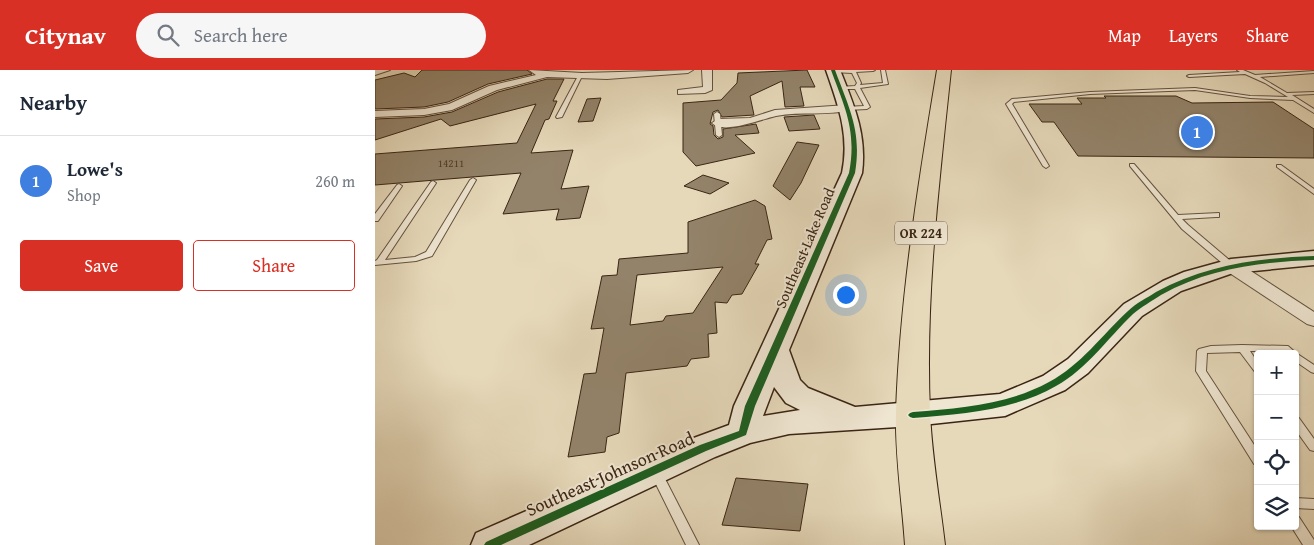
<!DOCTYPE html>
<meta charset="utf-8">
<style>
:root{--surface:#fff;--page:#f6f6f7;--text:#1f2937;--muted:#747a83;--line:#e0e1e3;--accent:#d93025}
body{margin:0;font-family:"Gentium Book Plus",serif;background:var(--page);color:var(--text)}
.controls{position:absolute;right:15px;bottom:15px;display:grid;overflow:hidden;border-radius:5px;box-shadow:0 1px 4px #0004}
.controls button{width:45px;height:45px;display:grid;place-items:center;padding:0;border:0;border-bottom:1px solid var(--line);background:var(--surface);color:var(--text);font:25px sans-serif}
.you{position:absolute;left:470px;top:224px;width:18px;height:18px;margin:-12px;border:4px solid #fff;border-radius:50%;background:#1a73e8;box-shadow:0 0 0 8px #1a73e833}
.badge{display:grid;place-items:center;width:32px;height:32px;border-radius:50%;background:var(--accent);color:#fff;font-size:16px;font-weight:700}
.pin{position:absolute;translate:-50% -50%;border:2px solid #fff;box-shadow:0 1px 5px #0006}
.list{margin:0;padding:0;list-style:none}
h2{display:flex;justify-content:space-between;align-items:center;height:65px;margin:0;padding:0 20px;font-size:21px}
h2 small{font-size:16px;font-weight:400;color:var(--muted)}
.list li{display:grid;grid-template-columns:32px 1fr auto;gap:15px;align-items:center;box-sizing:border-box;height:90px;padding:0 20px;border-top:1px solid var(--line)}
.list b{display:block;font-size:19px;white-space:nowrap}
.list p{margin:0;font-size:16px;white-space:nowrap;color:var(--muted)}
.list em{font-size:16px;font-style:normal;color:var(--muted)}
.actions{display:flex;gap:10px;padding:15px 20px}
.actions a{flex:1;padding:11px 0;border:1px solid var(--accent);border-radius:5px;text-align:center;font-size:18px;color:var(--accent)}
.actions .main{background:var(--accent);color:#fff}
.icon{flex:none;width:28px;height:28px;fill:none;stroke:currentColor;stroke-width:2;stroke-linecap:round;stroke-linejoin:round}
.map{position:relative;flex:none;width:939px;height:475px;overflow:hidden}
header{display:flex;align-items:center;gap:30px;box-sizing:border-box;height:70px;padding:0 25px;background:var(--accent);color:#fff}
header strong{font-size:24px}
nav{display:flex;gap:28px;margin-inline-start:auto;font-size:18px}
.search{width:350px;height:45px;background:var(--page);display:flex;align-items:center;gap:12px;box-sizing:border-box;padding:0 18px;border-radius:28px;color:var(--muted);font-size:19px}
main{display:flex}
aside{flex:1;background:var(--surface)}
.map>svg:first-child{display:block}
.building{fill:#93836a;stroke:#3a2514;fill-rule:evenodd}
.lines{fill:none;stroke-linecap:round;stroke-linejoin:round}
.lane-casing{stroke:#65523e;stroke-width:2}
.street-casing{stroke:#65523e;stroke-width:2}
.secondary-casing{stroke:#3a2514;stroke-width:3}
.highway-casing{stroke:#3a2514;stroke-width:2}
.lane{fill:#efe6d2;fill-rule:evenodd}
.street{fill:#efe6d2;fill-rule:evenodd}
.secondary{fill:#efe6d2;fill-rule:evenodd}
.highway{fill:#e6d9ba;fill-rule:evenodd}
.cycleway-casing{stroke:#efe6d2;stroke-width:3}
.cycleway{fill:#1b5e20;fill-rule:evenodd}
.labels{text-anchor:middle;stroke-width:4;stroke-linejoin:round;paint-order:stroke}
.far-number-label{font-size:11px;fill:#503c2a}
.shield{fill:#efe6d2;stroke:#705f4d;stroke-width:1}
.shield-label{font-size:14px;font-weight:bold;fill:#3a2514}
.street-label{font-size:15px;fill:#3a2514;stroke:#efe6d2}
.near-street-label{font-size:18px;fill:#3a2514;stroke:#efe6d2}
</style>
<header>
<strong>Citynav</strong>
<div class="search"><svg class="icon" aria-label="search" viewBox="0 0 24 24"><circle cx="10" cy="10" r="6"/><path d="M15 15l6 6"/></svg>Search here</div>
<nav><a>Map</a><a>Layers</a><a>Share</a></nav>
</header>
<main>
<aside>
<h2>Nearby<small></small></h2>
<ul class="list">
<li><span class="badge" style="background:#3f7fe0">1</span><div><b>Lowe's</b><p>Shop</p></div><em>260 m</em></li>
</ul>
<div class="actions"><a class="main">Save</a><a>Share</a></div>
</aside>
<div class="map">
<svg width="939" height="475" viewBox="0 0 939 475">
<rect width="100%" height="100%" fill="#e6d9ba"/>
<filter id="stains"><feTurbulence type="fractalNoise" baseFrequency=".004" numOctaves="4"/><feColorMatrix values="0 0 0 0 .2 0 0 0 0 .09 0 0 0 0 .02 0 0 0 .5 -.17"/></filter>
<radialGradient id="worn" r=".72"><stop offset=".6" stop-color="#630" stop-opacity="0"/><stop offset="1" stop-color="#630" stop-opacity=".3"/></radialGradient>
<!-- building -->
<g class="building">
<polygon points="47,0 152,0 157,4 113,14 73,32 49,37 0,39 0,10 29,3 40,7"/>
<polygon points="432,0 440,17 425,17 429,36 410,37 407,11 375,26 379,45 347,47 343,40 338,42 335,54 338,56 339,65 343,69 348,67 348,59 381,54 384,63 360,65 380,83 321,96 308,82 308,33 346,30 362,13 363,3"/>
<polygon points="172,9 189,9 178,31 182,31 174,49 170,50 156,83 198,80 186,119 214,116 205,148 181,150 184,139 128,144 146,103 0,115 0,84 142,73 161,34 75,56 66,49 0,70 0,49 49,47 77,42 123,22"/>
<polygon points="729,26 801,26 817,33 898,32 939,59 939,88 703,86 679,52 667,52 654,34 707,34 702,28 731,28"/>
<polygon points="226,28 218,51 203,52 212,29"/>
<polygon points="439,45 445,59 414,61 409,47"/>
<polygon points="422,72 444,75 426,113 415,130 398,116"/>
<polygon points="328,105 354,113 335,124 309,116"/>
<path d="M380,130L390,136L397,169L392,170L380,194H384L367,224L357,225L352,233L340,232L342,263L333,264L334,287L316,289L312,296L251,303L244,363L232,367L230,382L193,387L209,304L221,303L229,258L216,259L227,206L242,205L244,189L313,183V152ZM348,197L318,243L291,246L288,251L255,255L262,205Z"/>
<polygon points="361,408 433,414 425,461 347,455"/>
</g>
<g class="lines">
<!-- lane casing -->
<g class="lane-casing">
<g id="lane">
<polygon points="456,0 500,0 498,1 481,2 486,13 485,15 508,13 506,0 510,0 513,14 485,18 495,37 492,39 472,40 470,39 470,37 489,36 480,19 464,19 462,18 464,17 480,16 482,13 477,3 458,2"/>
<polygon points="862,0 868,0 880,5 939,1 939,3 885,7 912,23 939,22 939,24 917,25 939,39 939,43 918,30 875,28 820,20 715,24 639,32 637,34 674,96 671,98 668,96 631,34 637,29 715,22 820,18 875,26 913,27 890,13 870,4 814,7 812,6 814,5 865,2"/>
<polygon points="205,5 207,6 187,47 182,48 181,47 203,6"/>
<polygon points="342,42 345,44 347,65 344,67 341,65 339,44"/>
<polygon points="755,94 759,94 803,145 844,143 844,147 841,147 807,149 813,155 859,194 860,196 859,198 853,198 807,159 755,96"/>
<polygon points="902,95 906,95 939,119 939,124 902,97"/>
<polygon points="98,108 101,110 57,186 41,191 0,195 0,191 2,190 56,112 58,111 61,113 10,190 40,187 51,182 95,110"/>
<polygon points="24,114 27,116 3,151 0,151 0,144 22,115"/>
<polygon points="867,275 913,276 921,283 939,295 939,303 936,302 920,291 920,284 911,284 908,281 875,281 883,293 883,303 880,302 865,282 832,283 831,301 883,381 883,395 879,394 821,301 822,281 824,279 836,276"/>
<polygon points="920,347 924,348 939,369 939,381 935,380 920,359"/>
<polygon points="281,397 285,399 324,475 311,475 275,402 277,399"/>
<polygon points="920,428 939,429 939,439 920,438"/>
<polygon points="920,446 924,447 939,470 939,475 928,475 916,456 920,456"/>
</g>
</g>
<!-- street casing -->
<g class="street-casing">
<g id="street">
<polygon points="0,0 15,0 0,5"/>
<polygon points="154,0 207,3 318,0 313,3 232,9 172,7 122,20 77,40 49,45 0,47 0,41 49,39 74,34 114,16 161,5"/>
<polygon points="327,0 337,0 337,20 330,23 303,24 303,20 328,17"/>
<path d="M472,35L478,38L476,40C452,46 426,41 401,46C387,49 348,65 337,53L343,49L375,48L400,40Z"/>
<polygon points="856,191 862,192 939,242 939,256 932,254 850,200 847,196 850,192"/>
</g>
</g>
<!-- secondary casing -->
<g class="secondary-casing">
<path id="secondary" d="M451,0H465C479,35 492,65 487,103L414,280L425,310L433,318L480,337L625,324L668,306L693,289L749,234L788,211L809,202L856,189L939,181V195L858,203L806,221L767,246L713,303L690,320L630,346L538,356L414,364L375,373L340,387L154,475H96L101,463L316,369L354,355L359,336L467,103C475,65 463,35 451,0ZM399,317L411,333L425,340L388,346Z"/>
</g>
<!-- highway casing -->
<g class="highway-casing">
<path id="highway" d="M562,0H576C564,114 550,228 555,343C557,387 565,432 570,475H530C527,431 520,386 521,342C525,227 543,114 562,0Z"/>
</g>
<!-- lane -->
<use href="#lane" class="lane"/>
<!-- street -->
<use href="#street" class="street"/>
<!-- secondary -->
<use href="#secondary" class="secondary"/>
<!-- highway -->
<use href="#highway" class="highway"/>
<!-- cycleway casing -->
<g class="cycleway-casing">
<g id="cycleway">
<path d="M456,0H460C474,38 487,61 480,103L380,336L371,365L331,381L126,475H109L111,472L325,375L364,361L370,336L474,103C482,61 470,38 456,0Z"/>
<path d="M939,186V190C885,192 834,198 786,225C777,231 766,237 758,244C732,269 712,299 681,316C637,341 587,344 538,348L535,347L533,345L535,343L538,342C585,338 632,335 674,312C706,295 727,265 753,241C761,233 772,228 781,222C830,195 884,188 939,186Z"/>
</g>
</g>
<!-- cycleway -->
<use href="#cycleway" class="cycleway"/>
</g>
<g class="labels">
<!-- far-number labels -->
<g class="far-number-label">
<text x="76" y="97">14211</text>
</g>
<!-- shield labels -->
<rect class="shield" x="520" y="151.5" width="52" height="23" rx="4"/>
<g class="shield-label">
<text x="546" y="168">OR 224</text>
</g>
<!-- street labels -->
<g class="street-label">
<text transform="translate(430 178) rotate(-67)" y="5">Southeast Lake Road</text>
</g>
<!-- near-street labels -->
<g class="near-street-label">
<text transform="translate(235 404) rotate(-24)" y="6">Southeast Johnson Road</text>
</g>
</g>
<rect width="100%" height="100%" filter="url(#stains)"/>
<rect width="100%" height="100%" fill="url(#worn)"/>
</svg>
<div class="controls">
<button>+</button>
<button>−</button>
<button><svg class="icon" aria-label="locate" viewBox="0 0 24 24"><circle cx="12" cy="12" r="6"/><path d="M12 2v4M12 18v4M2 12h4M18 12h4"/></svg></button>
<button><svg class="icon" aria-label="layers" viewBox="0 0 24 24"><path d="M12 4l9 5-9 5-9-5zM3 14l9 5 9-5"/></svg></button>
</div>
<div class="you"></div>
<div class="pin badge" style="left:822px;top:62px;background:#3f7fe0">1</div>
</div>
</main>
